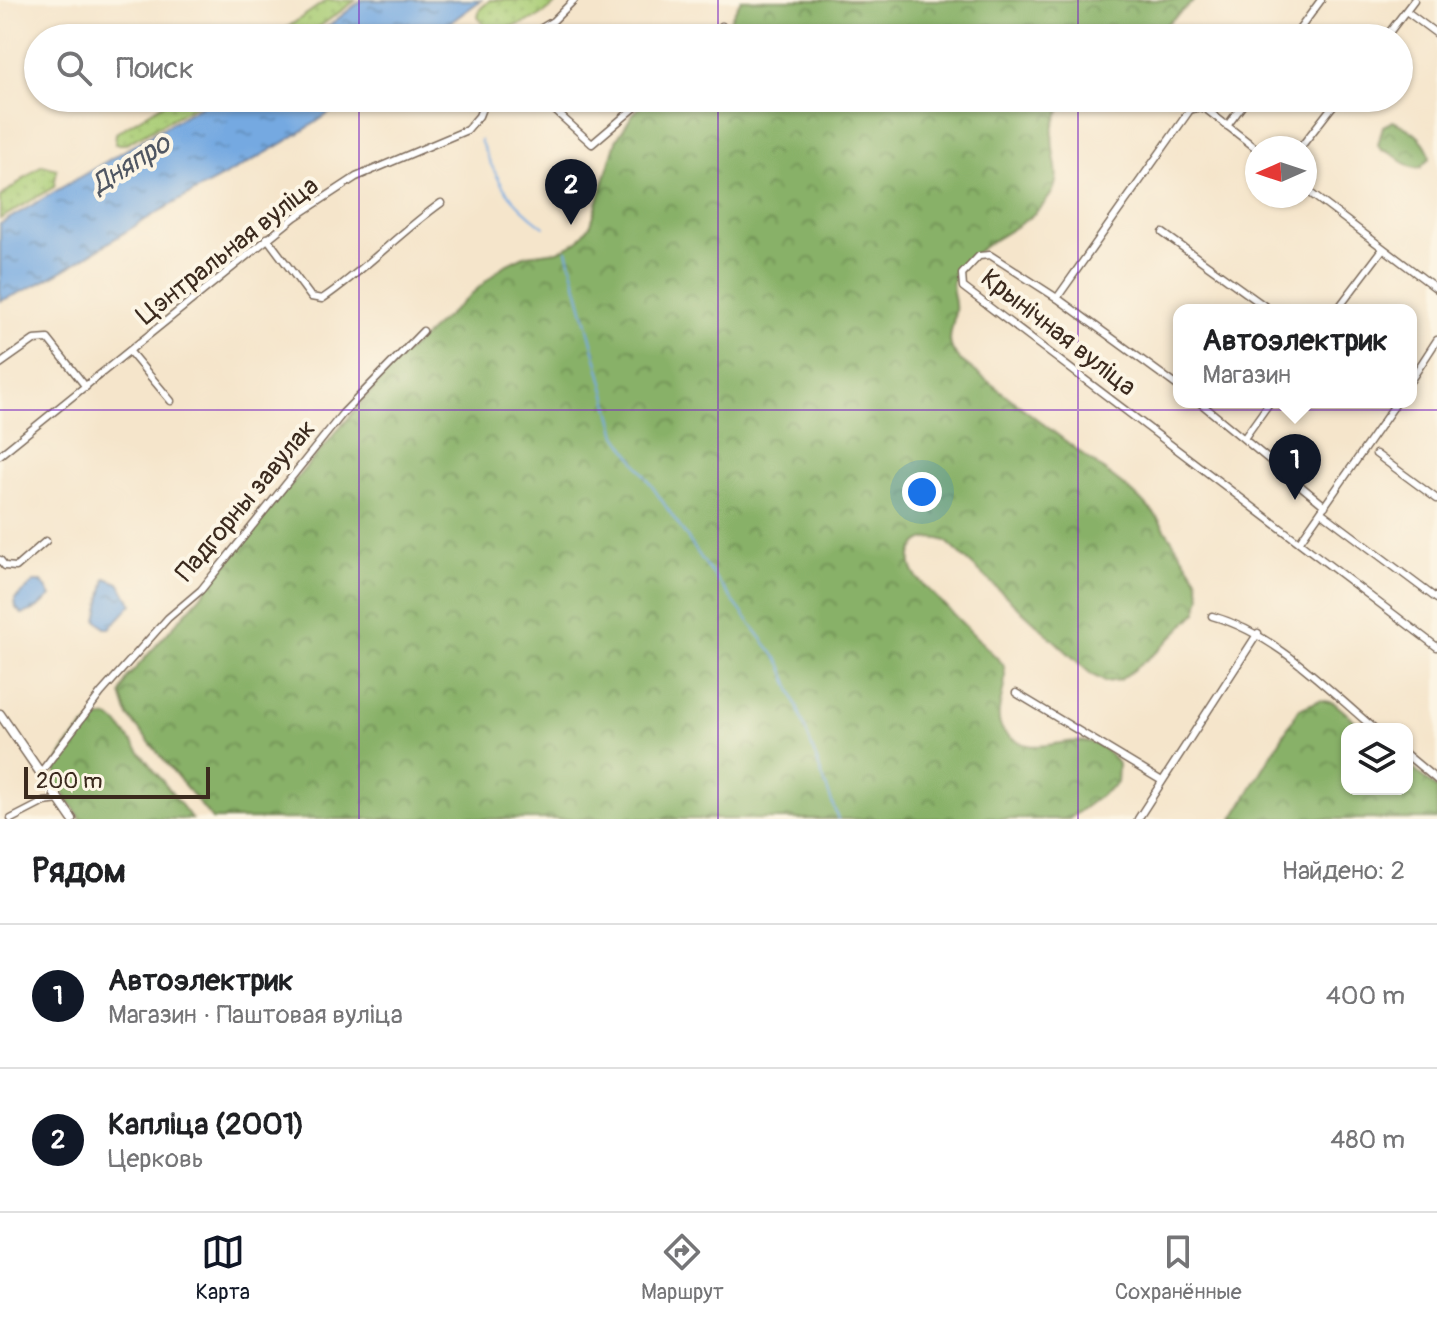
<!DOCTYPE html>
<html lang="ru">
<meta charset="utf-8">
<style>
:root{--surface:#fff;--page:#f2f2f2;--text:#202124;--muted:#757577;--line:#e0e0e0;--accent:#111827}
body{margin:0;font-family:Pangolin,sans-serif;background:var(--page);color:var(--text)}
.controls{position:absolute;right:24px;bottom:24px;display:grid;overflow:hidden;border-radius:16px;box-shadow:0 2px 6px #0004}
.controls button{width:72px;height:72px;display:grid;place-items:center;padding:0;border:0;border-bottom:2px solid var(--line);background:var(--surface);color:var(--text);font:40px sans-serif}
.compass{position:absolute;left:1245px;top:136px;width:72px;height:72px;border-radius:50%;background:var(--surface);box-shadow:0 2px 6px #0004;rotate:267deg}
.scale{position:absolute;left:24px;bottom:20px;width:186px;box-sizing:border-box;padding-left:8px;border:4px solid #3b2a1e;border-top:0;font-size:22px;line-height:28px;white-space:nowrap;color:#3b2a1e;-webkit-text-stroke:6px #fcf5e5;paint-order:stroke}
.you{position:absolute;left:922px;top:492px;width:28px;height:28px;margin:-20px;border:6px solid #fff;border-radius:50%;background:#1a73e8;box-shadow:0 0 0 12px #1a73e833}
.badge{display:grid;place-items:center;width:52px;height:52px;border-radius:50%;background:var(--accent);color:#fff;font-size:26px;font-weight:700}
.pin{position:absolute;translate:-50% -66px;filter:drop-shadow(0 2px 4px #0008)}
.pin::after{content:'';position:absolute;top:42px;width:28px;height:24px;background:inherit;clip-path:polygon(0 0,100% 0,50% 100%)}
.popup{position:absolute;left:1173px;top:304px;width:244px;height:104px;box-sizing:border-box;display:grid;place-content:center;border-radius:16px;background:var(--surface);filter:drop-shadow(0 2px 6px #0005);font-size:26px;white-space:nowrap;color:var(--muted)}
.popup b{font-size:30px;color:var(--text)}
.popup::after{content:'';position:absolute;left:50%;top:100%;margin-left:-16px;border:16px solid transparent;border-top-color:var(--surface)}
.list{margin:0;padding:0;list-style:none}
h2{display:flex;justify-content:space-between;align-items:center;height:104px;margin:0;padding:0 32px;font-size:34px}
h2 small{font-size:26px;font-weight:400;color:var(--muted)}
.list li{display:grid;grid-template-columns:52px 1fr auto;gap:24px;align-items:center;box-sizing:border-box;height:144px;padding:0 32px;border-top:2px solid var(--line)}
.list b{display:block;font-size:30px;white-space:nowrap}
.list p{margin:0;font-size:26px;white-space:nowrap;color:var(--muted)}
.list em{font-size:26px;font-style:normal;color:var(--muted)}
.icon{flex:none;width:44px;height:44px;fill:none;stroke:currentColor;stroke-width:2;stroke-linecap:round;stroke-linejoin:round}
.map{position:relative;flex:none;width:1437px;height:819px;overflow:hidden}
.search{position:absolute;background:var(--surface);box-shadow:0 2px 6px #0004;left:24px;right:24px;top:24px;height:88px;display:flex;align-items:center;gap:20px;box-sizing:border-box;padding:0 28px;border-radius:44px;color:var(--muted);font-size:30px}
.sheet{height:392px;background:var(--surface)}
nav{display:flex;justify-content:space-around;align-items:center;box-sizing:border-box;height:112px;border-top:2px solid var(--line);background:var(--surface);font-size:22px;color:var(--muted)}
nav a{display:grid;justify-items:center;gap:4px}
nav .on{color:var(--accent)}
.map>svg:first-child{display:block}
.green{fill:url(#green-dots);stroke:#737c4b;stroke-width:2}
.forest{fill:url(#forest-crowns);stroke:#626e43;stroke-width:2}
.water{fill:url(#water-ripples);stroke:#586a80;stroke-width:2}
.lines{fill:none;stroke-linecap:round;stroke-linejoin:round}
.stream{stroke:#74a9e1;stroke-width:2}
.street-casing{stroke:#7c6b5b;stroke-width:9}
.secondary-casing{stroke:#7c6b5b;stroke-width:11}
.street{stroke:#fff;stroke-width:6}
.secondary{stroke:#fff;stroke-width:8}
.grid{fill:none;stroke:#7b2cbf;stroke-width:2;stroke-opacity:0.55}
.labels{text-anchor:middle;stroke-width:8;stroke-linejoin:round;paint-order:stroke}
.street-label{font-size:26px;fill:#3b2a1e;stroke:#fcf5e5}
.water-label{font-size:28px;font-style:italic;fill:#4f5662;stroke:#fcf5e5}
</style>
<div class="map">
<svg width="1437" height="819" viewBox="0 0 1437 819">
<defs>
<pattern id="green-dots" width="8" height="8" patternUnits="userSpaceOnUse" patternTransform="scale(2)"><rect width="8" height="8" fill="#abce78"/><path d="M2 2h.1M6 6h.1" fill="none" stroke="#94b167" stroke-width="1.8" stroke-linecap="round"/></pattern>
<pattern id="forest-crowns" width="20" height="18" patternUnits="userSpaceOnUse" patternTransform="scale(2)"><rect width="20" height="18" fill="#88b168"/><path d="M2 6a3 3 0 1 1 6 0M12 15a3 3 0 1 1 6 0" fill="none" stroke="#709055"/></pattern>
<pattern id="water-ripples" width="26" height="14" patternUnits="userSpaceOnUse" patternTransform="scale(2)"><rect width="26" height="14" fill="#74a9e1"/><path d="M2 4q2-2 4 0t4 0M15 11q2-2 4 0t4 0" fill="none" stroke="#608ab6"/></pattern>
</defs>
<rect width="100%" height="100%" fill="#fcf5e5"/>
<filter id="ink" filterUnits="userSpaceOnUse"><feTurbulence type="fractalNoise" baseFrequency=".0125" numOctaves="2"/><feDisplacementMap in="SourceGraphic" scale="16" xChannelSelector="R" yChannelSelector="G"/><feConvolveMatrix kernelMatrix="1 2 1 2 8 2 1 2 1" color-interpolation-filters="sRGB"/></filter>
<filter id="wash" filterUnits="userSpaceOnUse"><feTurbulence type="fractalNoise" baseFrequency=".006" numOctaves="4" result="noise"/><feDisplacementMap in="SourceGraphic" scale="32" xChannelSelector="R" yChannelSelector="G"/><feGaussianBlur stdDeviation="1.8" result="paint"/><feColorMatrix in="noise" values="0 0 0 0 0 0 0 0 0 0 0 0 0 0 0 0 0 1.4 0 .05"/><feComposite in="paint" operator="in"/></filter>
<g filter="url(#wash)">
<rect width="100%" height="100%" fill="#f5e5cb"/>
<!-- green -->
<g class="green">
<polygon points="327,0 356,0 304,38 272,38"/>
<path d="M490,0H559C544,19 511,30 487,29L478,17L480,9Z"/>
<polygon points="173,98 209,98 126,144 115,144 116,133"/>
<polygon points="42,165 57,169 54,187 0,219 0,197"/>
</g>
<!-- forest -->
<g class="forest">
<polygon points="741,0 1195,0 1150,38 715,38 725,29"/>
<path d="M650,98H1069C1032,143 1071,165 1050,196C1025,233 978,236 953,280C950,291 957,300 955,311C953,331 943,342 959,359L1133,493L1155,514L1197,578L1201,596L1197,612L1159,650L1120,680L1106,682L1092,675L946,541C919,530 900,554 917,578L1003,664C1012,687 987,716 1006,734C1043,768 1083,713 1118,764L1117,783L1069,819H212L128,716L121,694L127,678L199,598L260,521L399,359L503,266L526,255L558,251L577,242L591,224L616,141L633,114Z"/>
<path d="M1393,121C1409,128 1428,140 1430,158L1420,168C1403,169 1400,153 1381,150L1378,145L1383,126Z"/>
<polygon points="1320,700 1334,703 1365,729 1347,729 1347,789 1407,789 1407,764 1437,789 1437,819 1233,819 1299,709"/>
<path d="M107,717L118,724L192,819H81L57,784L56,766C63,748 86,718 107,717Z"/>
</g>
<!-- water -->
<g class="water">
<polygon points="362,0 481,0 429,38 313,38"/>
<path d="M214,98H350C286,147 228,172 160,211C106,242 58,279 0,301V224Z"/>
<polygon points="106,578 119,583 132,604 110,628 105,628 97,620"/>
<polygon points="34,582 42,582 51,596 36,609 22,614 16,608 15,599"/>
</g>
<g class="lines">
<!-- stream -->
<g class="stream">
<path d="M480,140C497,180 507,200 544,227"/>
<polyline points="567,250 617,435 708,568 782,665 838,819"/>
</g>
</g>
</g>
<g filter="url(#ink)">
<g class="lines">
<!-- street casing -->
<g class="street-casing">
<g id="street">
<polyline points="1406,11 1437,34"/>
<polyline points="525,38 553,21 574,0"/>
<polyline points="710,38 722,26"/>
<polyline points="1293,38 1321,0"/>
<polyline points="1385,38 1414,0"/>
<polyline points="541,98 592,144 646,98"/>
<polyline points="1227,126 1248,98"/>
<polyline points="1300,148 1339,98"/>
<polyline points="1305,189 1437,289"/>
<polyline points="1163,233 1270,310"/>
<path d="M267,238L311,297L322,299C365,270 399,233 441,203"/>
<polyline points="1057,298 1190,110 1200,107 1207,110 1257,149"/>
<polyline points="1337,310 1383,249"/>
<polyline points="130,352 171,401"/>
<polyline points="0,364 34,340 48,339 86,387"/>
<polyline points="1411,380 1437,340"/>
<polyline points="1179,387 1057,298 990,255 979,256 962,274 963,287 1437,647"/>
<polyline points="1199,402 1325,506"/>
<polyline points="1245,437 1270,402"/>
<polyline points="1376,454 1437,499"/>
<polyline points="0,455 295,217 356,177 467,130 479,116 486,98"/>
<polyline points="1321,512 1437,599"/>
<polyline points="1300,541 1397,402"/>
<polyline points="0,560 5,566 16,567 46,541"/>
<path d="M1212,616C1276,634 1325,687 1375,729"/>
<polyline points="1016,693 1162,781"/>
<polyline points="1407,755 1437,780"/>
<polyline points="41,772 101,693 168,618 201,590 343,413 423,331"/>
<polyline points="11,819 44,802 59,800"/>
<polyline points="1138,819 1258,633"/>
</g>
</g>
<!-- secondary casing -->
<g class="secondary-casing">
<polyline id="secondary" points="0,714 72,819"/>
</g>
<!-- street -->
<use href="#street" class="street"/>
<!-- secondary -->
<use href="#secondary" class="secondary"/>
</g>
</g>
<!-- grid -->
<path class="grid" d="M359,0V38M718,0V38M1078,0V38M359,98V819M718,98V819M1078,98V819M0,410H1437"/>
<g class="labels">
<!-- street labels -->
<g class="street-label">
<text transform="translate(227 250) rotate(-38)" y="9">Цэнтральная вуліца</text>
<text transform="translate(1059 332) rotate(38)" y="9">Крынічная вуліца</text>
<text transform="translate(245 500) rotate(-50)" y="9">Падгорны завулак</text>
</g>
<!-- water labels -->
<g class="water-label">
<text transform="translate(130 163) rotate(-32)" y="10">Дняпро</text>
</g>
</g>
</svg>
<div class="controls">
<button><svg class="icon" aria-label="layers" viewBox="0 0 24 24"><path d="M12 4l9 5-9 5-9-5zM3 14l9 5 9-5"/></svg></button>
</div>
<svg class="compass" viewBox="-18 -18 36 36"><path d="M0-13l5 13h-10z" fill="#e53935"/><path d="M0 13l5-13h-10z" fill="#757577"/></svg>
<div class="scale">200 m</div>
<div class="you"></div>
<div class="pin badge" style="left:1295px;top:500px">1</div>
<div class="popup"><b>Автоэлектрик</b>Магазин</div>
<div class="pin badge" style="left:571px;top:225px">2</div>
<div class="search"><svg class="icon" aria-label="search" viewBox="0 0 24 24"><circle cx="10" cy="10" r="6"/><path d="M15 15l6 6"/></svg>Поиск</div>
</div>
<section class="sheet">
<h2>Рядом<small>Найдено: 2</small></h2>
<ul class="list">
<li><span class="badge">1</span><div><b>Автоэлектрик</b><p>Магазин · Паштовая вуліца</p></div><em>400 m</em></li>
<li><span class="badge">2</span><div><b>Капліца (2001)</b><p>Церковь</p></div><em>480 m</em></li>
</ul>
</section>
<nav>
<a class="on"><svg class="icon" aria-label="map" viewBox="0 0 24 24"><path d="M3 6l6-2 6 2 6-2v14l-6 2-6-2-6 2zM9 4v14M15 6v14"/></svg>Карта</a>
<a><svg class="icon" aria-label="directions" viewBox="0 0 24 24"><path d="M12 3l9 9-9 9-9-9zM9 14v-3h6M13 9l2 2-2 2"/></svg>Маршрут</a>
<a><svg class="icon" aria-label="saved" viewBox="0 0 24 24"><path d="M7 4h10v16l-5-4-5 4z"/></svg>Сохранённые</a>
</nav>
